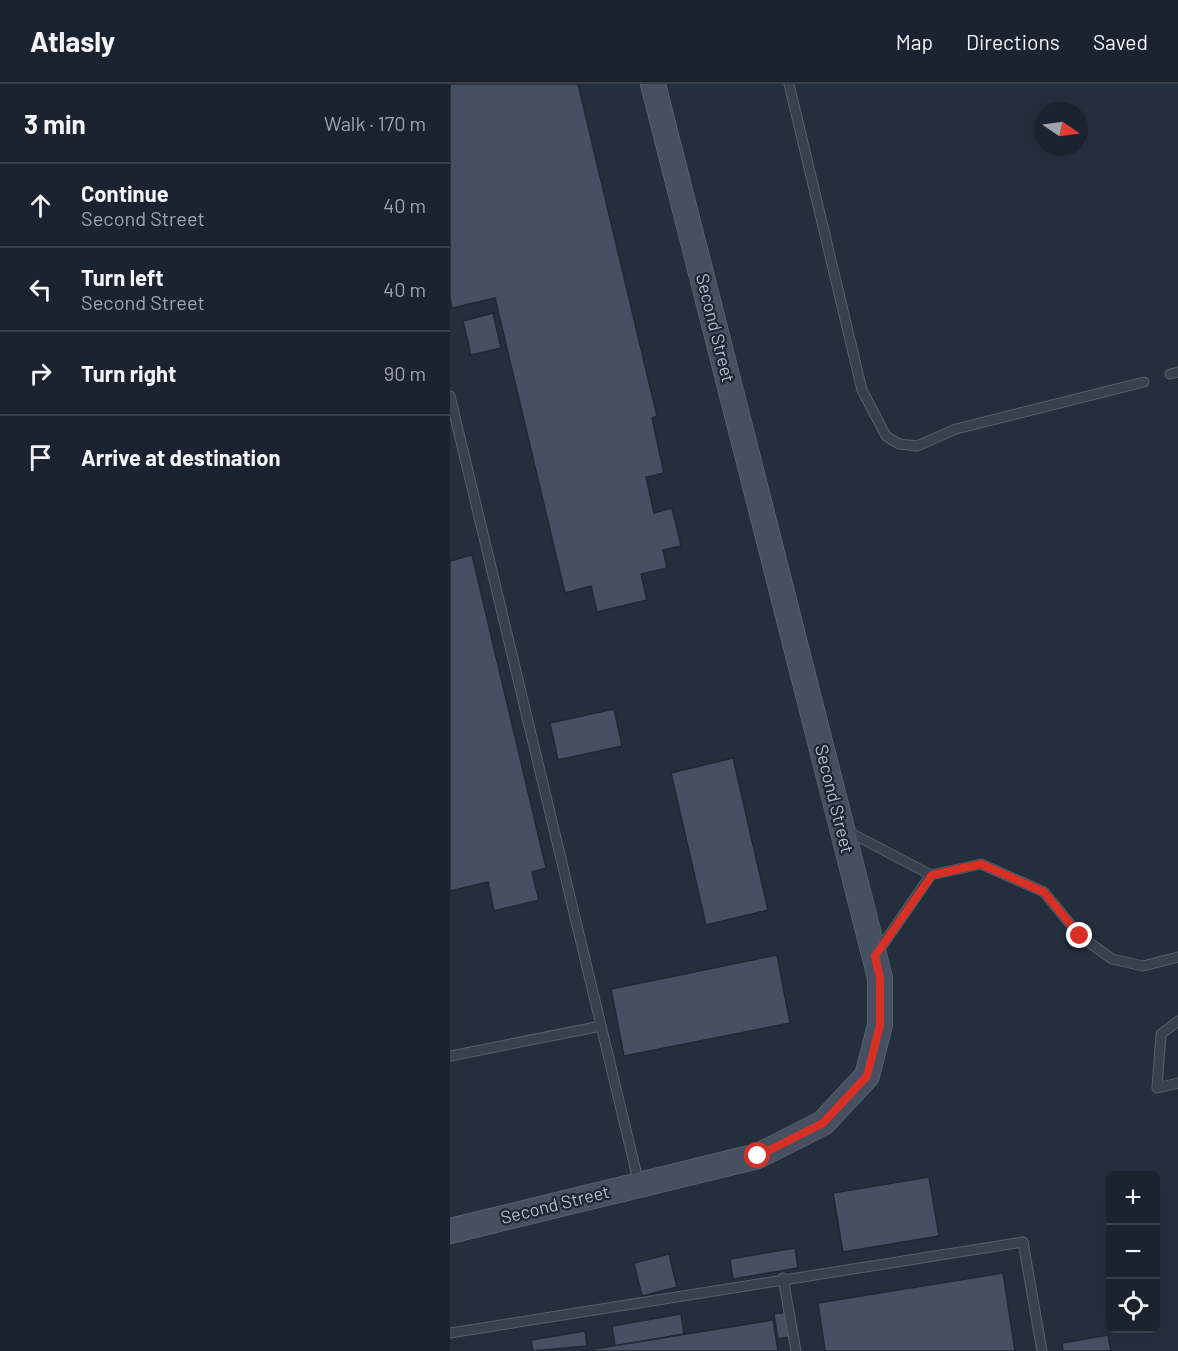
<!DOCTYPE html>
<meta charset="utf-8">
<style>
:root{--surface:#1b232e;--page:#242b36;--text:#f1f3f6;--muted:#a0a4aa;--line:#39404a}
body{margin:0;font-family:Barlow,sans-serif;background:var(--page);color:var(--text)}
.controls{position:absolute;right:18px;bottom:18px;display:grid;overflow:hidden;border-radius:9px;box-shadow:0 6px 24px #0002}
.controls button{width:54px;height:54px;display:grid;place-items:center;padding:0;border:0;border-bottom:2px solid var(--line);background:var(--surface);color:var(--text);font:30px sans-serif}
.compass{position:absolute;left:584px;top:18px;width:54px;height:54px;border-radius:50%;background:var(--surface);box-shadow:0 6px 24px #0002;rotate:103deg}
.stop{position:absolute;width:18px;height:18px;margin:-14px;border:4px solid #d93025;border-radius:50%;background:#fff}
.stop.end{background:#d93025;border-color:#fff;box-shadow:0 2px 6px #0008}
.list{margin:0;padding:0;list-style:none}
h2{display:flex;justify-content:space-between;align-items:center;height:78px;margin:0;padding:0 24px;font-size:26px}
h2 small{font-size:20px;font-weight:400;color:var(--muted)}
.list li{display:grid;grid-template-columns:39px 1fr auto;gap:18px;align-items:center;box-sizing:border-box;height:84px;padding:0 24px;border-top:2px solid var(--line)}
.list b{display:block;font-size:22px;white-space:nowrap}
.list p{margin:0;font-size:20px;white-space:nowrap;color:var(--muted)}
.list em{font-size:20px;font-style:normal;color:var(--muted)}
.icon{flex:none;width:33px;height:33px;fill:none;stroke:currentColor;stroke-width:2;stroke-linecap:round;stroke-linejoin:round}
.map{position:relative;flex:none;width:728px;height:1267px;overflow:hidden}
header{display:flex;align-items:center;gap:36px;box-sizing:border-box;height:84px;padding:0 30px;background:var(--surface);border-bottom:2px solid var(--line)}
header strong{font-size:28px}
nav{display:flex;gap:33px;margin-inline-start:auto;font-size:21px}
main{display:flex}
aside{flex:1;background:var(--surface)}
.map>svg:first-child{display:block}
.building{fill:#455162;stroke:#1f2835;stroke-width:1.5}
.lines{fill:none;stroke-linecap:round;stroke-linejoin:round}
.lane-casing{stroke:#565f6c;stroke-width:11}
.secondary-casing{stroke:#565f6c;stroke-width:26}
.lane{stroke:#38414e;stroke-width:9}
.secondary{stroke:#465061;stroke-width:24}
.route{stroke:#d93025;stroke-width:8}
.labels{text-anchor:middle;stroke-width:4.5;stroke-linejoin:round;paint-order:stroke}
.street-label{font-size:18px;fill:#b4bcc9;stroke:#1d2633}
</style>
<header>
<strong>Atlasly</strong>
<nav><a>Map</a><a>Directions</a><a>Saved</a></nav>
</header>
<main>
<aside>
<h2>3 min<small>Walk · 170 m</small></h2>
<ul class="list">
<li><svg class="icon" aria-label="ahead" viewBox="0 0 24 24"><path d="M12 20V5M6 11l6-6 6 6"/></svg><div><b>Continue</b><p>Second Street</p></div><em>40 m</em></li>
<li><svg class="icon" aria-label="left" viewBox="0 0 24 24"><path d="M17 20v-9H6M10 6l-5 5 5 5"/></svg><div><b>Turn left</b><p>Second Street</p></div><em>40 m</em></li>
<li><svg class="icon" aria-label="right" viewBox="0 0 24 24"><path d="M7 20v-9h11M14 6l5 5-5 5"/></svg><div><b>Turn right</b></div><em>90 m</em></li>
<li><svg class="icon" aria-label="arrive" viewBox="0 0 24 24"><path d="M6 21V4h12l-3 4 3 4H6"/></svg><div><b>Arrive at destination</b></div></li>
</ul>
</aside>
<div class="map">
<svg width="728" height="1267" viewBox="0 0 728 1267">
<rect width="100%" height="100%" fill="#242f3e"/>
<!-- building -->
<g class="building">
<polygon points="0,0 128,0 207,332 202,334 214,389 196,393 204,429 222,424 231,462 213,466 217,484 191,490 197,516 147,528 141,502 115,509 45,214 2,224 0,214"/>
<polygon points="43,229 51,264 21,271 13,237"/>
<polygon points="22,471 96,784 82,788 89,816 44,827 38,798 0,807 0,477"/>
<polygon points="164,625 172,662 108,676 100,639"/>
<polygon points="283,674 318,826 256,841 221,689"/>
<polygon points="327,871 340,939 174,972 161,905"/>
<polygon points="479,1093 489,1152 393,1168 383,1109"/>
<polygon points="345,1164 348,1184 283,1195 280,1175"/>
<polygon points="219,1170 227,1203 192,1212 184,1179"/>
<polygon points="553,1189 565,1267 375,1267 368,1219"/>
<polygon points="337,1228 341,1253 328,1255 324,1230"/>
<polygon points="231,1230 234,1250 165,1262 162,1242"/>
<polygon points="323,1236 328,1267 132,1267"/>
<polygon points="135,1247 137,1262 83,1267 81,1256"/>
<polygon points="658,1251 661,1267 613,1267 612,1259"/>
</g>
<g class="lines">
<!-- lane casing -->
<g class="lane-casing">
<g id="lane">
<polyline points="339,0 412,306 436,352 449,360 467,362 506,345 694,298"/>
<polyline points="720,290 728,288"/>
<polyline points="0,312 189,1100"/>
<polyline points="397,747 481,791"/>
<polyline points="427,869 481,791 531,780 594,808 630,852 662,875 693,882 728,873"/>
<polyline points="728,937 711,950 707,1004 728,999"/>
<polyline points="0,972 151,942"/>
<polyline points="333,1194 346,1267"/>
<polyline points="0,1249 573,1158 592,1267"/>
</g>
</g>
<!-- secondary casing -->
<g class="secondary-casing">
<polyline id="secondary" points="0,1147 308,1072 373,1039 417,992 430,941 430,894 203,0"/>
</g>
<!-- lane -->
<use href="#lane" class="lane"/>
<!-- secondary -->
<use href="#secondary" class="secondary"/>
</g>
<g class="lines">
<!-- route -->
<polyline class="route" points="308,1072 373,1039 417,992 430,941 430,894 425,872 482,791 531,780 594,808 630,852"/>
</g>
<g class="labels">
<!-- street labels -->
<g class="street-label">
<text transform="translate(265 244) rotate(76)" y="6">Second Street</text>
<text transform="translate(384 715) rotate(76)" y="6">Second Street</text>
<text transform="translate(105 1121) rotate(-14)" y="6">Second Street</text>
</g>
</g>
</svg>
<div class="controls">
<button>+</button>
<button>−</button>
<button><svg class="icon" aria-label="locate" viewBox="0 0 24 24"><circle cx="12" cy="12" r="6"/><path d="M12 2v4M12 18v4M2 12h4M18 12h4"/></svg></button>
</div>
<svg class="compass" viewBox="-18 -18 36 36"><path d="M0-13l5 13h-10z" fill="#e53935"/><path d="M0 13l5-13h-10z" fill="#a0a4aa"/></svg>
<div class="stop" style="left:308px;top:1072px"></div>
<div class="stop end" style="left:630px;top:852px"></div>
</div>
</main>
